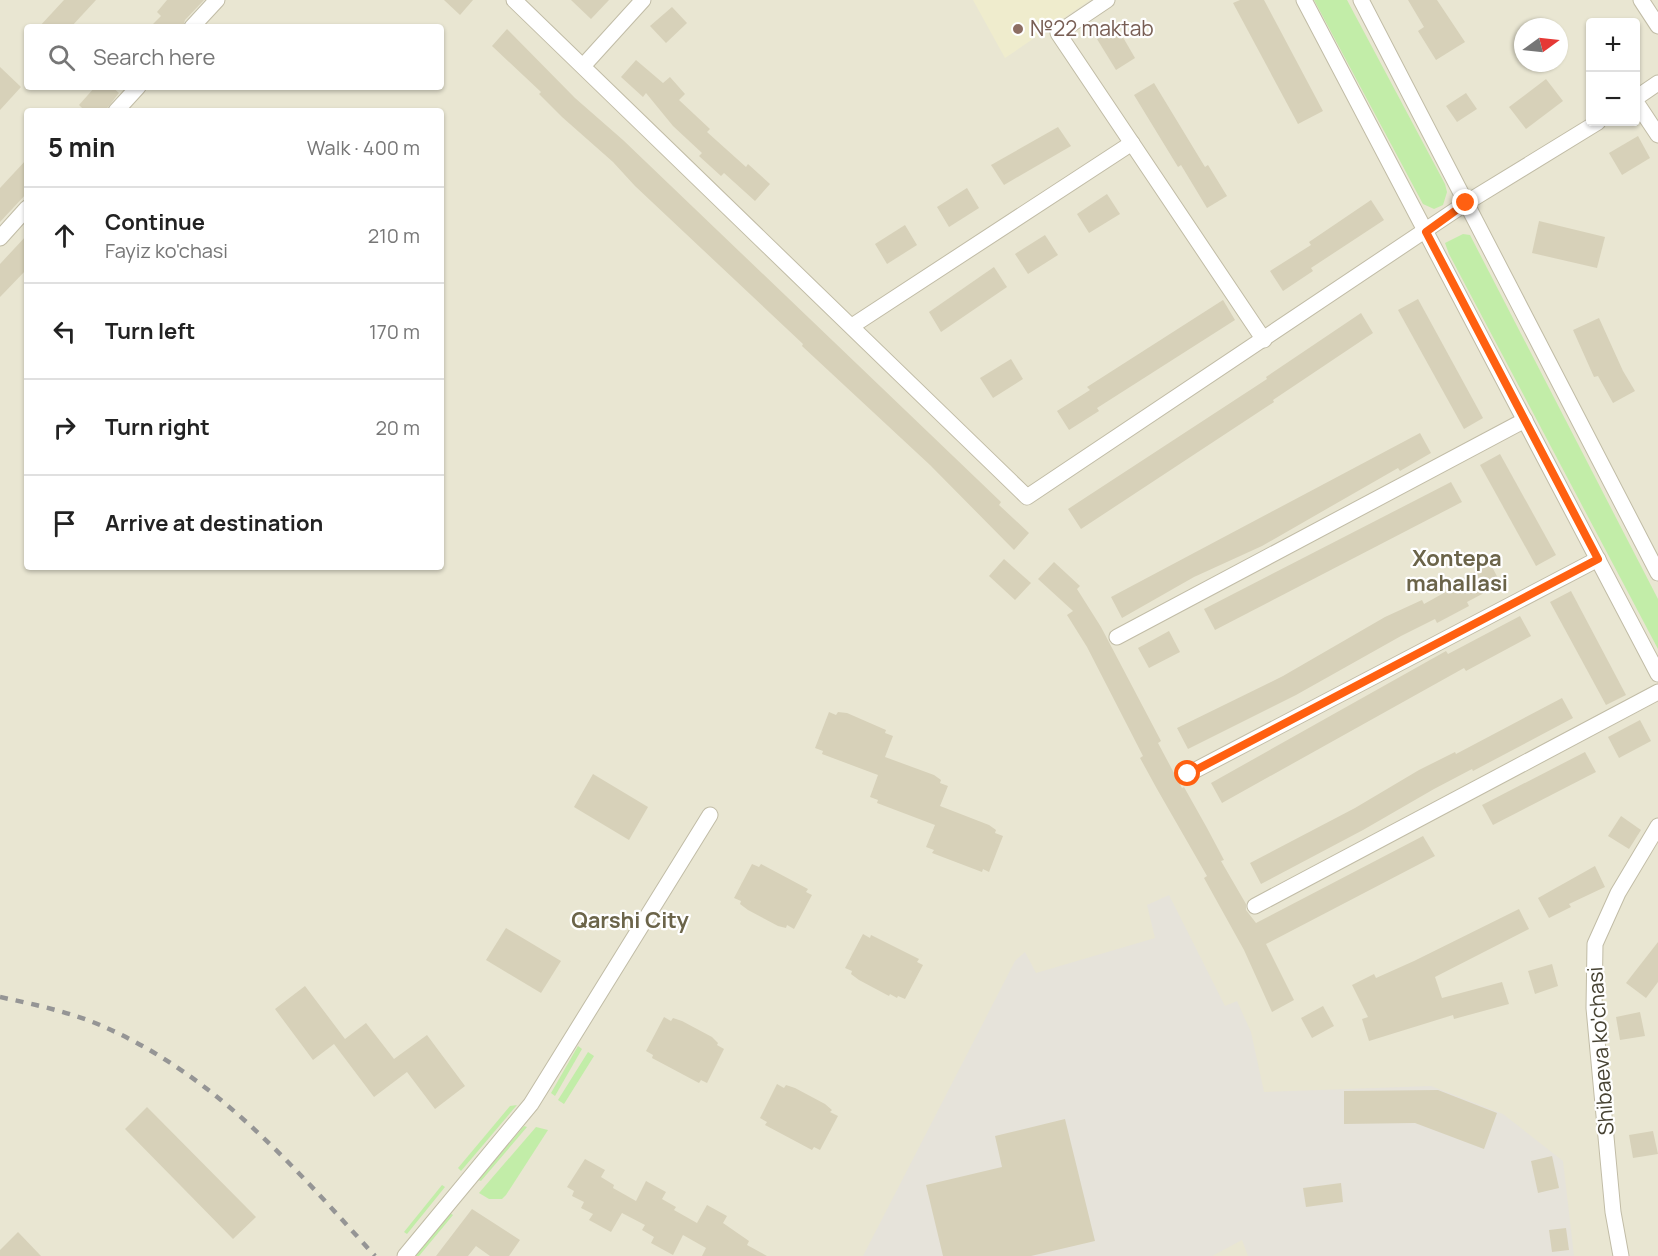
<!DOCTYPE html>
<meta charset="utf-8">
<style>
:root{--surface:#fff;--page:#f6f6f6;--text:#222;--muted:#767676;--line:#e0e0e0}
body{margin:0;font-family:Manrope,sans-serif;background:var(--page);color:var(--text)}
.controls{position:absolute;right:18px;top:18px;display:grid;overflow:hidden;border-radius:6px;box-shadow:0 2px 4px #0004}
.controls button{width:54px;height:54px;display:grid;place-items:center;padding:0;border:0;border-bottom:2px solid var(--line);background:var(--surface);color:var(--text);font:30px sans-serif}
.compass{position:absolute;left:1514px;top:18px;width:54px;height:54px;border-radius:50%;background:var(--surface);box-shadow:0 2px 4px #0004;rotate:75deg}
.stop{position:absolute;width:18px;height:18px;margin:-14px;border:4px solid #ff6011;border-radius:50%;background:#fff}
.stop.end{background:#ff6011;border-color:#fff;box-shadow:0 2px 6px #0008}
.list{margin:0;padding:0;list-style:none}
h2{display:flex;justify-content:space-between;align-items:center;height:78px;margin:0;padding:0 24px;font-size:26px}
h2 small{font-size:20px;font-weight:400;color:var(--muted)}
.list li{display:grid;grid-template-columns:39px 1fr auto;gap:18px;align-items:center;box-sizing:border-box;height:96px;padding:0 24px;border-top:2px solid var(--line)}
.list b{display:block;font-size:22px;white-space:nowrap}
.list p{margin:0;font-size:20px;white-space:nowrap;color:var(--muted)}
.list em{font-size:20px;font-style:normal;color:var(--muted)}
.icon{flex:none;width:33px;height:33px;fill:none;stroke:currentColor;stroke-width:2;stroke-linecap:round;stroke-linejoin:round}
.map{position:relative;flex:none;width:1658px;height:1256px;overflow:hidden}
.search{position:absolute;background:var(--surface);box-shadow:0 2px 4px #0004;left:24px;top:24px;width:420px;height:66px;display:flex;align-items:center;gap:15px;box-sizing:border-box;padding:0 21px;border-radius:6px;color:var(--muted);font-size:22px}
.panel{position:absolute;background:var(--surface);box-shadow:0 2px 4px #0004;left:24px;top:108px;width:420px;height:462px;border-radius:6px}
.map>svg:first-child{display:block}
.residential{fill:#e9e6d2;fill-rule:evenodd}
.industrial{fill:#e6e3da}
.education{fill:#efeccd}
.green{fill:#c2eda8}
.building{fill:#d7d1b9}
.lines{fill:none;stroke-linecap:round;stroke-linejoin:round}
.minor-casing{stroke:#c1bca6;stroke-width:17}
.minor{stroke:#fff;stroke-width:15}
.rail{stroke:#959595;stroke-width:4.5;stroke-dasharray:8 8;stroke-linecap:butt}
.route{stroke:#ff6011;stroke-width:8}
.education-dot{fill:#8d6e63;stroke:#fff;stroke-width:2}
.labels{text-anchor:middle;stroke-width:4.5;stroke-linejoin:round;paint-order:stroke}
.education-label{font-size:21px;fill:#785e54;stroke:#fff;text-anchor:start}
.street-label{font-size:21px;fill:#474333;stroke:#fff}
.neighbourhood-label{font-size:22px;font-weight:bold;fill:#6b6449;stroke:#fff}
</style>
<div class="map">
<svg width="1658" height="1256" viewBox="0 0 1658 1256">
<rect width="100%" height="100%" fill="#f4f2e4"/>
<!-- residential -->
<path class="residential" d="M0,0H1658V1256H0ZM1590,22H1636V122H1590ZM27,27H441V87H27ZM1523,27H1559V63H1523ZM27,111H441V567H27Z"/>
<!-- industrial -->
<polygon class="industrial" points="1169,895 1225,1006 1237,1001 1251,1032 1264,1092 1431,1086 1503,1114 1563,1161 1574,1256 1248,1256 1242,1240 1212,1256 863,1256 1015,961 1025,952 1036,973 1155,938 1147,905"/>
<!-- education -->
<polygon class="education" points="973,0 1090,0 1005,58"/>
<!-- green -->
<g class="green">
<polygon points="1314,0 1347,0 1445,184 1447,192 1443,205 1434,209 1423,204"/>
<polygon points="1463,234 1470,235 1658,599 1658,649 1449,254 1445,243"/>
<polygon points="578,1046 582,1049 555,1096 551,1093"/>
<polygon points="588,1052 594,1056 564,1104 558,1100"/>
<polygon points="517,1105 461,1171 458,1168 510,1106"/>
<polygon points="524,1126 527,1127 481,1181 478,1180"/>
<polygon points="536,1127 548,1130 506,1195 502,1199 489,1199 479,1193"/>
<polygon points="442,1185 445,1187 407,1234 404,1232"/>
<polygon points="450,1213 453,1215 419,1256 414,1256"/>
</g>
<!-- building -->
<g class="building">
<polygon points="64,0 96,0 71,27 39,27"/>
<polygon points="167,0 204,0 185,20 183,27 150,27 161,16 157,12"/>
<polygon points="444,0 473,0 460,15"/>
<polygon points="571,0 609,0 591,19"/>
<polygon points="1240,0 1264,0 1323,111 1298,124 1233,3"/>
<polygon points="1408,0 1437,0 1465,42 1436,60 1418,31 1424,27"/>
<polygon points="672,7 687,23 666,43 650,26"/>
<polygon points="1117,27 1135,58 1116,70 1097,39"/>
<polygon points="507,29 575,98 623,140 1001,502 999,505 1029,533 1014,550 930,465 802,346 803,344 635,186 613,162 562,117 539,94 541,92 492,46"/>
<polygon points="636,60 663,83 670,77 685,94 679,100 710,129 707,132 746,167 748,164 770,184 755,201 724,173 721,176 699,156 702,153 673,126 646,93 643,97 621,77"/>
<polygon points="0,67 21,87 0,110"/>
<polygon points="1546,79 1563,101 1526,129 1509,107"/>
<polygon points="1154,83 1205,167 1208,165 1227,196 1207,208 1181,165 1178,167 1134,95"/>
<polygon points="95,87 112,87 119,93 105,111 85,111 79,105"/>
<polygon points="1466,93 1477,109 1457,122 1446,106"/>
<polygon points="1058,127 1071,146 1004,185 991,165"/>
<polygon points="1638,136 1650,158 1622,175 1609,153"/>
<polygon points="27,159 27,193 0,222 0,188"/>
<polygon points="967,188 979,208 949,227 937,207"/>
<polygon points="1107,194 1120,214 1089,233 1077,214"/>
<polygon points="1371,200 1384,220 1311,268 1313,271 1283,291 1270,271 1311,245 1309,242"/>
<polygon points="1539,221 1605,237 1597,268 1532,253"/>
<polygon points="905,225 917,245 887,264 875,244"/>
<polygon points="27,235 27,269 0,297 0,264"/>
<polygon points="1045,235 1058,255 1028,274 1015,254"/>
<polygon points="994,267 1007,287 941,332 929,312"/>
<polygon points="1418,299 1483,418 1464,429 1398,310"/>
<polygon points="1223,300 1235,320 1097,408 1099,411 1069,430 1057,411 1090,390 1087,387"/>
<polygon points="1361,313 1373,333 1273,400 1274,402 1081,529 1068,509 1267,379 1266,377"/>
<polygon points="1599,318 1623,371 1635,391 1613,403 1598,376 1594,377 1573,330"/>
<polygon points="1011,359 1023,379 993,398 980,378"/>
<polygon points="1420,433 1431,453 1400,471 1398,468 1262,546 1194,577 1122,618 1111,597"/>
<polygon points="1500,454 1556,555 1536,566 1480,465"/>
<polygon points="1451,482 1462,502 1215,630 1204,609"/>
<polygon points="1004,559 1031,583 1015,600 989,576"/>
<polygon points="1054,562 1080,586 1077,589 1101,627 1161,741 1158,743 1182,788 1184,787 1207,828 1224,860 1221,861 1246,904 1246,910 1256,923 1423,836 1435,856 1266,944 1294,1000 1272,1012 1244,950 1204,878 1207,876 1157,789 1140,758 1143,756 1087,647 1067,615 1073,611 1038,579"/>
<polygon points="1490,563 1501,584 1467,602 1469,606 1437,623 1435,619 1401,636 1296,695 1188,749 1177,728 1283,676 1385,617 1422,600 1424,604 1460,584 1458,581"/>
<polygon points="1571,591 1626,695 1606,705 1550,602"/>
<polygon points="1520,616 1531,636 1466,671 1464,668 1222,803 1211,783 1446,651 1448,654"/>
<polygon points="1169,631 1180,652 1149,668 1138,648"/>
<polygon points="1562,698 1573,718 1473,771 1472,769 1434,789 1363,830 1261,884 1250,863 1355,808 1419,770 1455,752 1456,754"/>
<polygon points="829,712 836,715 838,712 847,713 886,730 885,733 893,736 885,757 934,775 941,780 940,783 948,786 940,806 989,825 996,830 995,833 1003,836 989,872 983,869 982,872 932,853 934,850 926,847 935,825 877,803 878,800 870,797 878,775 822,754 823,751 815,748"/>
<polygon points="1640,720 1651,741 1619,758 1608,737"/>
<polygon points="1585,752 1596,772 1493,825 1482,805"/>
<polygon points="593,774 648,807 629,840 574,807"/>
<polygon points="1621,816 1641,830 1629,849 1608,836"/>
<polygon points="752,864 759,867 761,864 808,889 806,892 812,895 794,929 787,925 786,928 778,926 748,910 740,904 741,901 734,898"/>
<polygon points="1595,866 1605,887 1569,904 1571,907 1549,918 1538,898"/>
<polygon points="1519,909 1529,929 1435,977 1442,998 1502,982 1509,1004 1454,1019 1453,1015 1369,1041 1362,1019 1368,1017 1352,985 1374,974 1376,978 1414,961"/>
<polygon points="506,928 561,961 541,993 486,960"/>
<polygon points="863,934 870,938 871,935 919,959 917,962 923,965 905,999 898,996 897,998 890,994 889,996 859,980 851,974 852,971 845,968"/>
<polygon points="1658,942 1658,982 1646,998 1626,983"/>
<polygon points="1552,964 1558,986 1535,994 1528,971"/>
<polygon points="305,986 345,1039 366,1023 394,1059 427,1035 465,1086 435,1109 407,1072 374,1097 334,1044 313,1060 275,1009"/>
<polygon points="1323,1006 1334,1026 1312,1038 1301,1018"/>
<polygon points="1640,1012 1645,1036 1620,1040 1616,1017"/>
<polygon points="664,1017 671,1021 673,1018 682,1021 712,1037 718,1043 717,1045 724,1049 707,1083 701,1080 699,1083 652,1058 653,1055 646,1051"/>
<polygon points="777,1084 784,1088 786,1085 795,1088 825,1104 832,1110 830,1112 838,1116 820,1150 814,1147 812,1150 765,1125 767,1122 760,1118"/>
<polygon points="1438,1090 1497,1113 1484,1149 1415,1123 1344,1124 1344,1091"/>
<polygon points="147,1107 256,1217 233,1239 125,1129"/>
<polygon points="1065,1119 1095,1241 1031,1256 943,1256 926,1185 1002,1167 995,1136"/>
<polygon points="1653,1131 1658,1154 1633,1158 1629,1135"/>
<polygon points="1552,1156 1559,1188 1538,1193 1531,1161"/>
<polygon points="585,1159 605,1170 601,1177 614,1185 613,1188 636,1201 646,1181 666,1192 662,1199 676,1207 674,1210 697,1223 707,1205 727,1216 723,1223 749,1241 747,1245 767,1256 702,1256 706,1248 683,1235 673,1255 651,1243 654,1237 642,1230 645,1225 622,1213 611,1232 589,1220 593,1214 581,1208 584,1202 572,1196 574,1191 567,1187"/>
<polygon points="1341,1183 1343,1202 1306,1207 1303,1188"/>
<polygon points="472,1209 520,1240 509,1256 490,1256 476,1246 468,1256 436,1256"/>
<polygon points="1566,1228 1569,1250 1552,1252 1549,1230"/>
<polygon points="18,1232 41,1256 0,1256 0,1250"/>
</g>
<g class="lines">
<!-- minor casing -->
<g class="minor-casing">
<g id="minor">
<polyline points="514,0 1027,497 1466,203 1598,122"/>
<polyline points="1107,0 1058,33 1264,340"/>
<polyline points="1304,0 1658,674"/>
<polyline points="1361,0 1658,573"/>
<polyline points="1641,0 1658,26"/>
<polyline points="192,27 217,0"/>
<polyline points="584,65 643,0"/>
<polyline points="1636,98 1658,83"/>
<polyline points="1636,102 1658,135"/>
<polyline points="116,111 138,87"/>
<polyline points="0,238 27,208"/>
<polyline points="852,326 1132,143"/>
<polyline points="1117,637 1525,420"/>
<polyline points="1188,774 1598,559"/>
<polyline points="1255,906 1658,692"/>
<polyline points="405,1256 531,1104 710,815"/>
<polyline points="1621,1256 1613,1212 1594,1008 1595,944 1618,893 1658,826"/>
</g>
</g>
<!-- minor -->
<use href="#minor" class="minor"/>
<!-- rail -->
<path class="rail" d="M0,997C37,1005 75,1013 109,1029C219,1079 296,1169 375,1256"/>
</g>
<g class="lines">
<!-- route -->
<polyline class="route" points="1188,774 1598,559 1426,232 1466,203"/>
</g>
<!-- markers -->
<circle class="education-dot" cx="1018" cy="29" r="6"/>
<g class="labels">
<!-- education labels -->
<g class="education-label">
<text x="1030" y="36">№22 maktab</text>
</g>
<!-- street labels -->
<g class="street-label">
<text transform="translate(1601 1051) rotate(-94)" y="7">Shibaeva ko'chasi</text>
</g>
<!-- neighbourhood labels -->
<g class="neighbourhood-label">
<text x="1457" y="566">Xontepa<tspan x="1457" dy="25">mahallasi</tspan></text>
<text x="630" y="928">Qarshi City</text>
</g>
</g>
</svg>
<div class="controls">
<button>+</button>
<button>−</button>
</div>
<svg class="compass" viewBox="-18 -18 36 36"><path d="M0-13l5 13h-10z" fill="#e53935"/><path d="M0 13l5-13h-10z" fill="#767676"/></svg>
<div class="stop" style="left:1188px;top:774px"></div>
<div class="stop end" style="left:1466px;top:203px"></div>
<div class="search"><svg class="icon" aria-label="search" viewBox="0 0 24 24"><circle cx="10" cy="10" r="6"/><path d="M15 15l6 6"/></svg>Search here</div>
<section class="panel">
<h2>5 min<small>Walk · 400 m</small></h2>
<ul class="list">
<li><svg class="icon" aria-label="ahead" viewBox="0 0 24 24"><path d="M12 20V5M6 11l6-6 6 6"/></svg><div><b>Continue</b><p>Fayiz ko'chasi</p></div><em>210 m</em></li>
<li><svg class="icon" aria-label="left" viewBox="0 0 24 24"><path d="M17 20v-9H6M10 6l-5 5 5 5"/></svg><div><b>Turn left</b></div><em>170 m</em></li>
<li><svg class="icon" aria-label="right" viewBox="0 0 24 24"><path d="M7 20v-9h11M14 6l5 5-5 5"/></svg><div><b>Turn right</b></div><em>20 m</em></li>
<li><svg class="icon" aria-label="arrive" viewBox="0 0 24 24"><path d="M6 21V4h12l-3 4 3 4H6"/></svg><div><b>Arrive at destination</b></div></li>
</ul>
</section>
</div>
